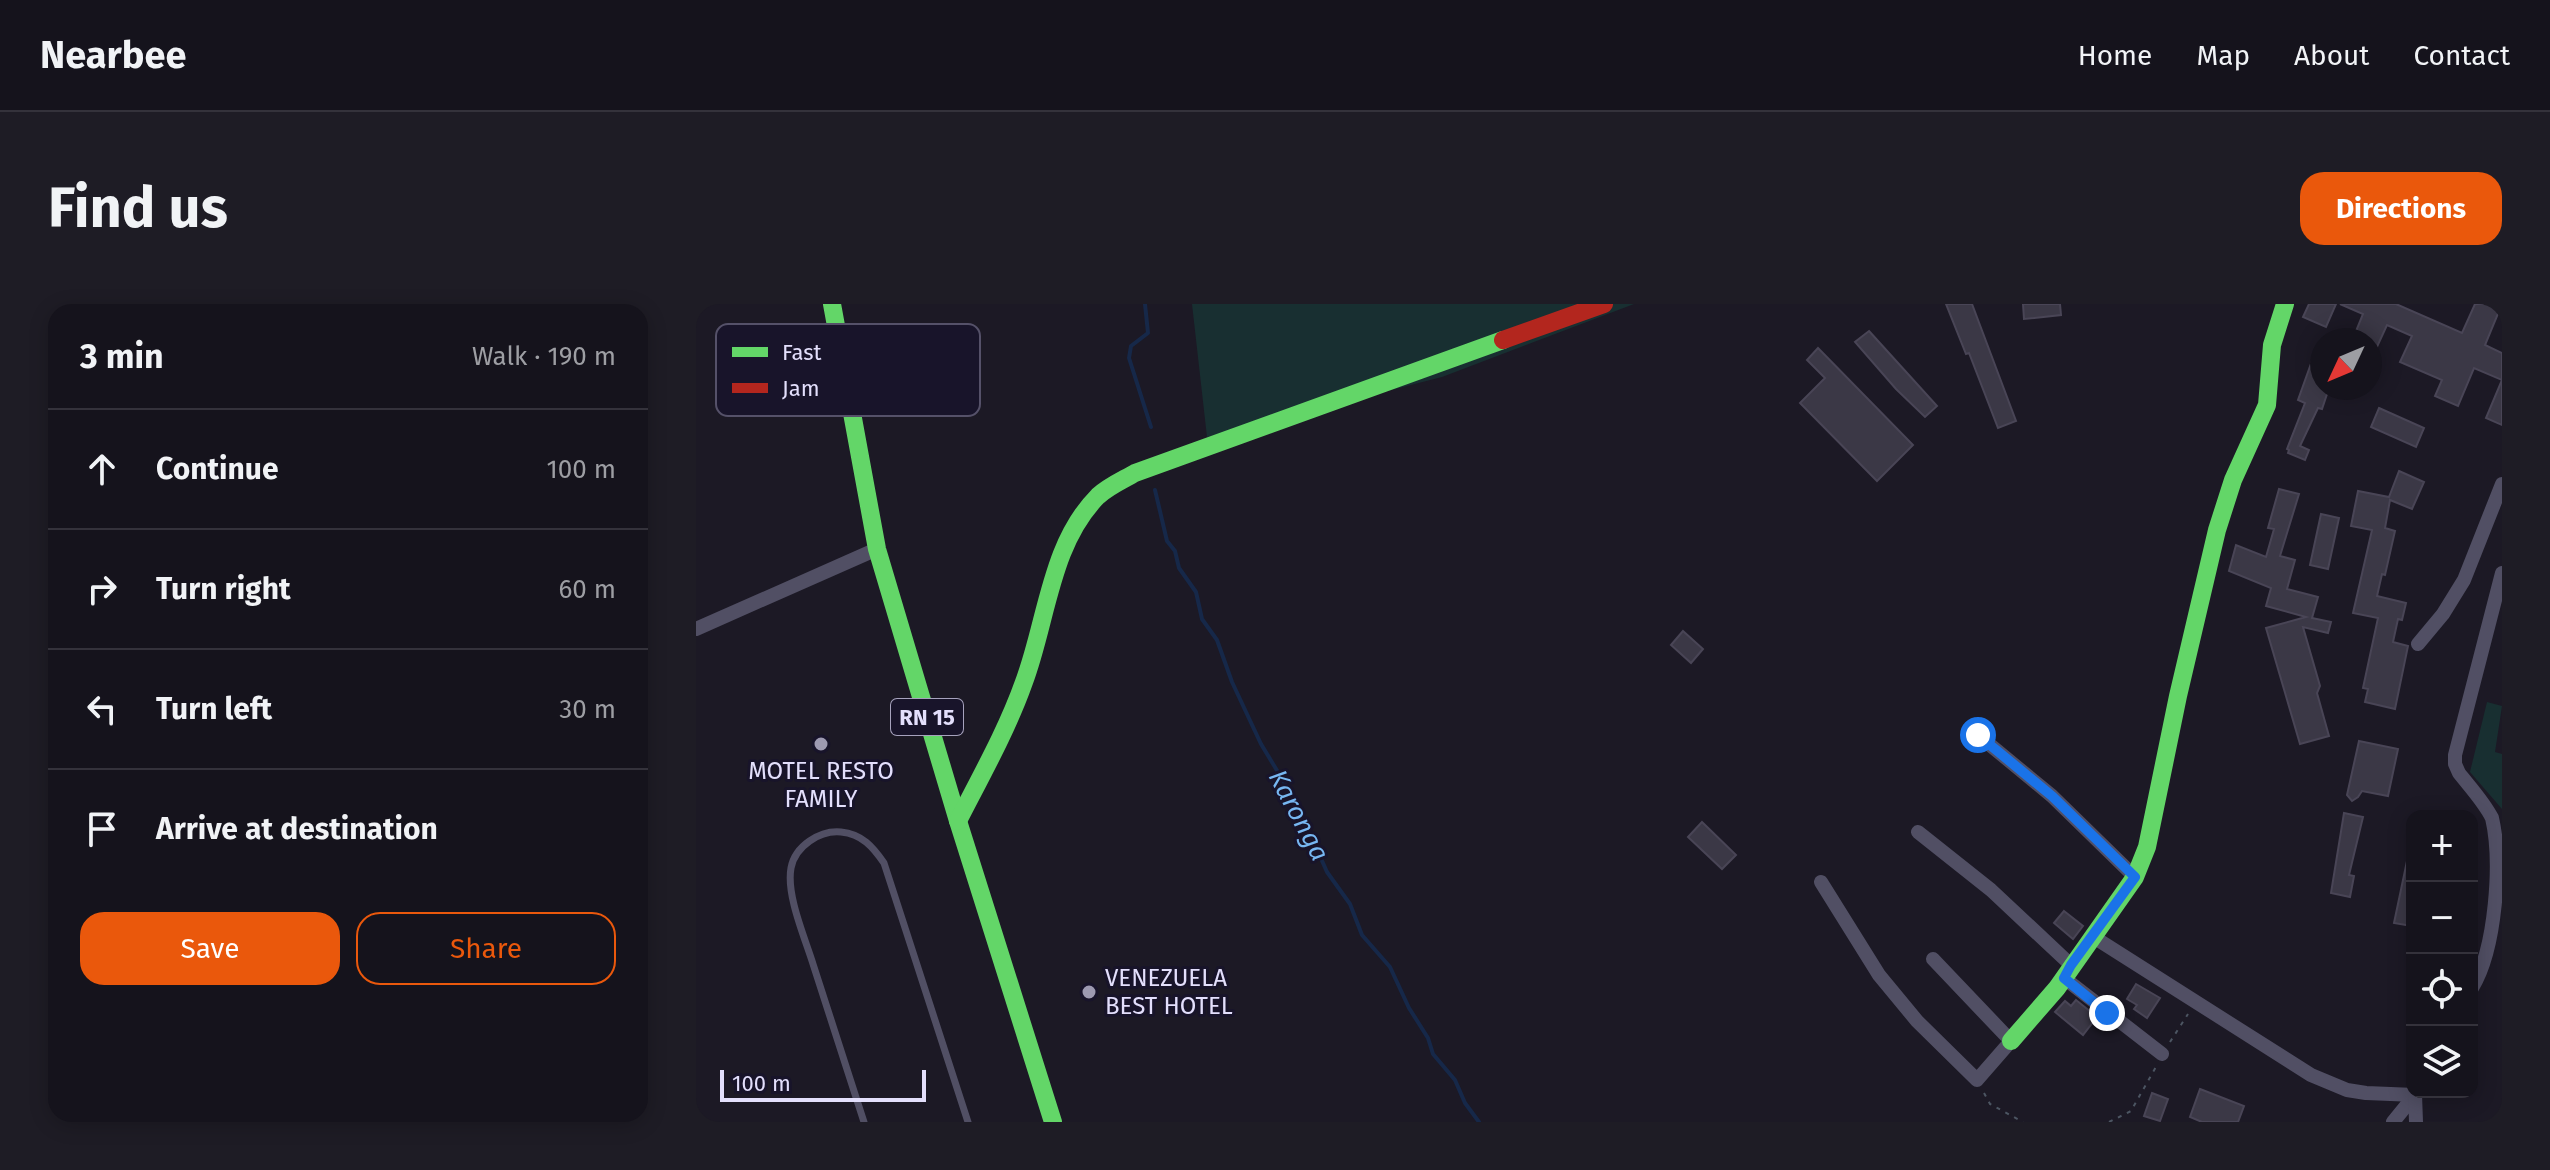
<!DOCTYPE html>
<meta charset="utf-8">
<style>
:root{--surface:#15131c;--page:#1e1c25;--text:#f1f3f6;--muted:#9d9ea3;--line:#34323b;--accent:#ea580c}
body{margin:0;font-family:"Fira Sans",sans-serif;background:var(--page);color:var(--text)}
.controls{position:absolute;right:24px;bottom:24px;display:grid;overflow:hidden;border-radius:16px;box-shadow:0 4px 20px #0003}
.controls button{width:72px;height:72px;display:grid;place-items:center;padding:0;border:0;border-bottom:2px solid var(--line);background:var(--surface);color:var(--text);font:40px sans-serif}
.compass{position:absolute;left:1614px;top:24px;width:72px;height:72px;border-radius:50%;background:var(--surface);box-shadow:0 4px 20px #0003;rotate:226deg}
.scale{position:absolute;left:24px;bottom:20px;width:206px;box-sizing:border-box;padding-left:8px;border:4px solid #e3dffc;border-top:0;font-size:22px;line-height:28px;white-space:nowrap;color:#e3dffc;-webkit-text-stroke:6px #18142a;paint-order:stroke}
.stop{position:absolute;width:24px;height:24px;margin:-18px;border:6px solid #1a73e8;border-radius:50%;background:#fff}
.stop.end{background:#1a73e8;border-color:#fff;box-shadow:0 2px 8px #0008}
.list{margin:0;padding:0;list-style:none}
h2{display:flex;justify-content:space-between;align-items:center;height:104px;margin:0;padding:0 32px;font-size:34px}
h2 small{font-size:26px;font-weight:400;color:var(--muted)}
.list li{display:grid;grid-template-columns:52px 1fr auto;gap:24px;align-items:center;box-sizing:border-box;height:120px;padding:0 32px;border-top:2px solid var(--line)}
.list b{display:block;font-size:30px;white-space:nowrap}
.list em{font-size:26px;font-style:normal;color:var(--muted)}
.actions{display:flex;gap:16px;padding:24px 32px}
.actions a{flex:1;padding:18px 0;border:2px solid var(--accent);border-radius:24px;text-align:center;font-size:28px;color:var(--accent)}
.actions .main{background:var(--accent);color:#fff}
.icon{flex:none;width:44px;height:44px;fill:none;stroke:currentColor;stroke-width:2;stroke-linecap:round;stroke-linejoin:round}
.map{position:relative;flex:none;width:1806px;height:818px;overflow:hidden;border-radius:24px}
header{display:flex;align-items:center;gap:48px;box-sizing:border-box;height:112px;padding:0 40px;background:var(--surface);border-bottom:2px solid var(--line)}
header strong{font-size:38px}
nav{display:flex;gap:44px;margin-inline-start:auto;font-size:28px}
.intro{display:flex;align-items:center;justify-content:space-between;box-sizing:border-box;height:192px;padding:0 48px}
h1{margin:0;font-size:56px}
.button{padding:20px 36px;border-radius:24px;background:var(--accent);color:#fff;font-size:28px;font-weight:700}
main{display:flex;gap:48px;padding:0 48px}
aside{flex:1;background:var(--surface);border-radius:24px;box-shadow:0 4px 20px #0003}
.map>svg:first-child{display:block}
.green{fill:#182f31}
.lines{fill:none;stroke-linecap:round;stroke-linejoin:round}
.stream{stroke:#162849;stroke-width:4}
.building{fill:#3b3846;stroke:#494556;stroke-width:2}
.path{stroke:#4c5562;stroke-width:2;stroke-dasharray:4 6;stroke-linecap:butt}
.lane{stroke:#514f64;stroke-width:7}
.street{stroke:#514f64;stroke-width:14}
.fast{stroke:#63d668;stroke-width:18}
.jam{stroke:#b3261e;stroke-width:18}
.route{stroke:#1a73e8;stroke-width:10}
.poi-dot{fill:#9d9ab1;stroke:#18142a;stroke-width:3}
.labels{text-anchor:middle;stroke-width:6;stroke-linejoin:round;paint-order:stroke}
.shield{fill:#18142a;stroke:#a6a2bd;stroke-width:2}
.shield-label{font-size:22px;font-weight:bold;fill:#e3dffc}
.poi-label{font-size:24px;fill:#e3dffc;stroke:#18142a}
.water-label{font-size:26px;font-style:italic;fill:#77b7f2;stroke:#18142a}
.key{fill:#18142a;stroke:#555169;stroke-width:2}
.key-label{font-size:22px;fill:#e3dffc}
</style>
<header>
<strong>Nearbee</strong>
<nav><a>Home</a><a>Map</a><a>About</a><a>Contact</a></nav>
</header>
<div class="intro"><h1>Find us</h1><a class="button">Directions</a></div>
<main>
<aside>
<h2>3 min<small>Walk · 190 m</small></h2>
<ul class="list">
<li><svg class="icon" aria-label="ahead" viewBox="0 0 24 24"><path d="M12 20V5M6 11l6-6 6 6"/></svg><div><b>Continue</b></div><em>100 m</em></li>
<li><svg class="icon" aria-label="right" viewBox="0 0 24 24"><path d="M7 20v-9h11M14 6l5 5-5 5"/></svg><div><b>Turn right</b></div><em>60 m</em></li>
<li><svg class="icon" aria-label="left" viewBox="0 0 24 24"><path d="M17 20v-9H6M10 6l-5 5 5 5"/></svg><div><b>Turn left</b></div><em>30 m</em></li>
<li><svg class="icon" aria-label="arrive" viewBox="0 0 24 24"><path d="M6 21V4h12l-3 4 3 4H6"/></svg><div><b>Arrive at destination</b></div></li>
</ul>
<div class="actions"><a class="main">Save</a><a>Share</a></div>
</aside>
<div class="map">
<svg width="1806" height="818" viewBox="0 0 1806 818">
<rect width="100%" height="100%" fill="#1c1925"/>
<!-- green -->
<g class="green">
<polygon points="496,0 938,0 746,73 511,133"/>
<polygon points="1791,398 1806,402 1799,448 1806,450 1806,505 1774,468"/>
</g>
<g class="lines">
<!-- stream -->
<g class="stream">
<polyline points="449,0 452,29 435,42 433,54 455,123"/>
<polyline points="459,186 471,237 479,247 483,264 500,288 506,315 521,336 536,378 565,440 600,498 631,568 654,600 666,631 694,663 713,704 732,734 737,750 759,776 769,799 783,818"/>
</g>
</g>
<!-- building -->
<g class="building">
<polygon points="1250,0 1276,0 1320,117 1302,124 1273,49 1270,50"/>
<polygon points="1327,0 1364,0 1365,11 1328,15"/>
<polygon points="1613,0 1640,0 1630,23 1607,13"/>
<polygon points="1644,0 1700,0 1766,29 1779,0 1806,0 1789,41 1806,49 1806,76 1778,64 1762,102 1739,92 1746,76 1704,58 1716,32 1691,21 1674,58 1674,36 1658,32 1667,10"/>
<polygon points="1173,27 1241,102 1229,113 1200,85 1159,38"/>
<polygon points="1122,44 1217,141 1181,177 1104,99 1129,74 1111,56"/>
<polygon points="1617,54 1626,57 1626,84 1633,84 1626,105 1622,104 1604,142 1613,146 1609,156 1592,149 1593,146 1591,145 1609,99 1602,96"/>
<polygon points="1806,76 1806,121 1790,114"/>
<polygon points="1683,104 1728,124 1720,143 1675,123"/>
<polygon points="1703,167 1728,178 1716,205 1694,196 1689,224 1699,227 1689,271 1686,270 1681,292 1710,299 1706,316 1702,315 1697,338 1712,342 1699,405 1669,398 1672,385 1667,384 1682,314 1657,309 1676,226 1655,222 1662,187 1693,193"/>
<polygon points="1583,185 1603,190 1584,252 1599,256 1591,285 1622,293 1616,314 1635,318 1632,329 1607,323 1624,382 1621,389 1633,432 1604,440 1570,324 1610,313 1570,302 1575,284 1533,267 1540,241 1570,253 1578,225 1572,224"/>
<polygon points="1625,210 1643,214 1632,265 1614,261"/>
<polygon points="987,327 1007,345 995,359 975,341"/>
<polygon points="1663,437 1702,445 1692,492 1666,487 1662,493 1656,497 1651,491"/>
<polygon points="1648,509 1667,513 1653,571 1658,572 1654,593 1635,589"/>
<polygon points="1006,518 1040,551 1026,565 992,533"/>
<polygon points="1711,557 1716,558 1716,622 1698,619"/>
<polygon points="1368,607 1387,622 1377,635 1358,619"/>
<polygon points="1440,680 1464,694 1451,714 1438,705 1441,701 1431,695"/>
<polygon points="1380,696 1401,713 1387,731 1359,708 1369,697 1375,702"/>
<polygon points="1504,785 1548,802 1542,818 1506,818 1494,813"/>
<polygon points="1456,789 1472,795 1464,817 1448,812"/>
</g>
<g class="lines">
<!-- path -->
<g class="path">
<polyline points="1474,738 1492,710"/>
<polyline points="1288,789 1294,800 1327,818"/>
<polyline points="1413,818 1435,807 1461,761"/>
</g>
<!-- lane -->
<path class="lane" d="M168,818C151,765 134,712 117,660C109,634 90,591 95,564C99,542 124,526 145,528C166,530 177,543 188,559L272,818"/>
<!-- street -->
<g class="street">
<polyline points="0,325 181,245"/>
<polyline points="1722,340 1747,310 1768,276 1806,180"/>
<polyline points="1282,431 1356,492 1439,573"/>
<polyline points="1222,528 1295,586 1375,661"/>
<polyline points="1125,578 1183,671 1221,717 1281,776 1315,737 1237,655"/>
<polyline points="1396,632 1615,771 1651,786 1670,789 1719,791 1697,818"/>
<polyline points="1368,674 1466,750"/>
<path d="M1776,684C1800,645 1806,557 1796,514C1788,498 1774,483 1763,469L1759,460V451L1806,269"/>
<polyline points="1719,790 1720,818"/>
</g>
<!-- fast -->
<g class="fast">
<polyline points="136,0 181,245 262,517 357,818"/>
<path d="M262,517C285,472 311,426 328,378C351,317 354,240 402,192C413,182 427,176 439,169L807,36"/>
<polyline points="1315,737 1361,684 1439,573 1451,543 1482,392 1521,226 1537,176 1571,101 1576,41 1589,0"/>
</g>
<!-- jam -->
<polyline class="jam" points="807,36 908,0"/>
</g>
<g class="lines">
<!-- route -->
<polyline class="route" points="1282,431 1356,492 1439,573 1375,661 1368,674 1411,709"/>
</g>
<!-- markers -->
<g class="poi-dot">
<circle cx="125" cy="440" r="8"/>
<circle cx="393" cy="688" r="8"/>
</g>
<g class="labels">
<!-- shield labels -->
<rect class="shield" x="195" y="395" width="72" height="36" rx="6"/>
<g class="shield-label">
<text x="231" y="421">RN 15</text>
</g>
<!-- poi labels -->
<g class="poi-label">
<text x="125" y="475">MOTEL RESTO<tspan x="125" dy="28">FAMILY</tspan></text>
<text x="409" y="682" text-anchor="start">VENEZUELA<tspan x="409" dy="28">BEST HOTEL</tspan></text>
</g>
<!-- water labels -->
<g class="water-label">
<text transform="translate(603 511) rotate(62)" y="9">Karonga</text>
</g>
</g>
<!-- legend -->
<rect x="20" y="20" width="264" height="92" rx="12" class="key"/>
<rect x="36" y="43" width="36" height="10" fill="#63d668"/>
<rect x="36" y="79" width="36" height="10" fill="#b3261e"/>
<g class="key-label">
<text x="86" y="56">Fast</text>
<text x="86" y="92">Jam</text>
</g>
</svg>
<div class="controls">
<button>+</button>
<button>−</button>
<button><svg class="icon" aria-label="locate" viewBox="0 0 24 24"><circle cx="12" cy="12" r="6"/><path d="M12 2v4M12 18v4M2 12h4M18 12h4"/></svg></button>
<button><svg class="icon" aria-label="layers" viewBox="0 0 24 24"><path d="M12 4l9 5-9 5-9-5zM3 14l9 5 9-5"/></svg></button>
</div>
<svg class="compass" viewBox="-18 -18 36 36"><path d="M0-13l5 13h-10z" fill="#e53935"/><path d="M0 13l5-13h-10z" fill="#9d9ea3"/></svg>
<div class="scale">100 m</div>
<div class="stop" style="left:1282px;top:431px"></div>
<div class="stop end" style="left:1411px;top:709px"></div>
</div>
</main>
